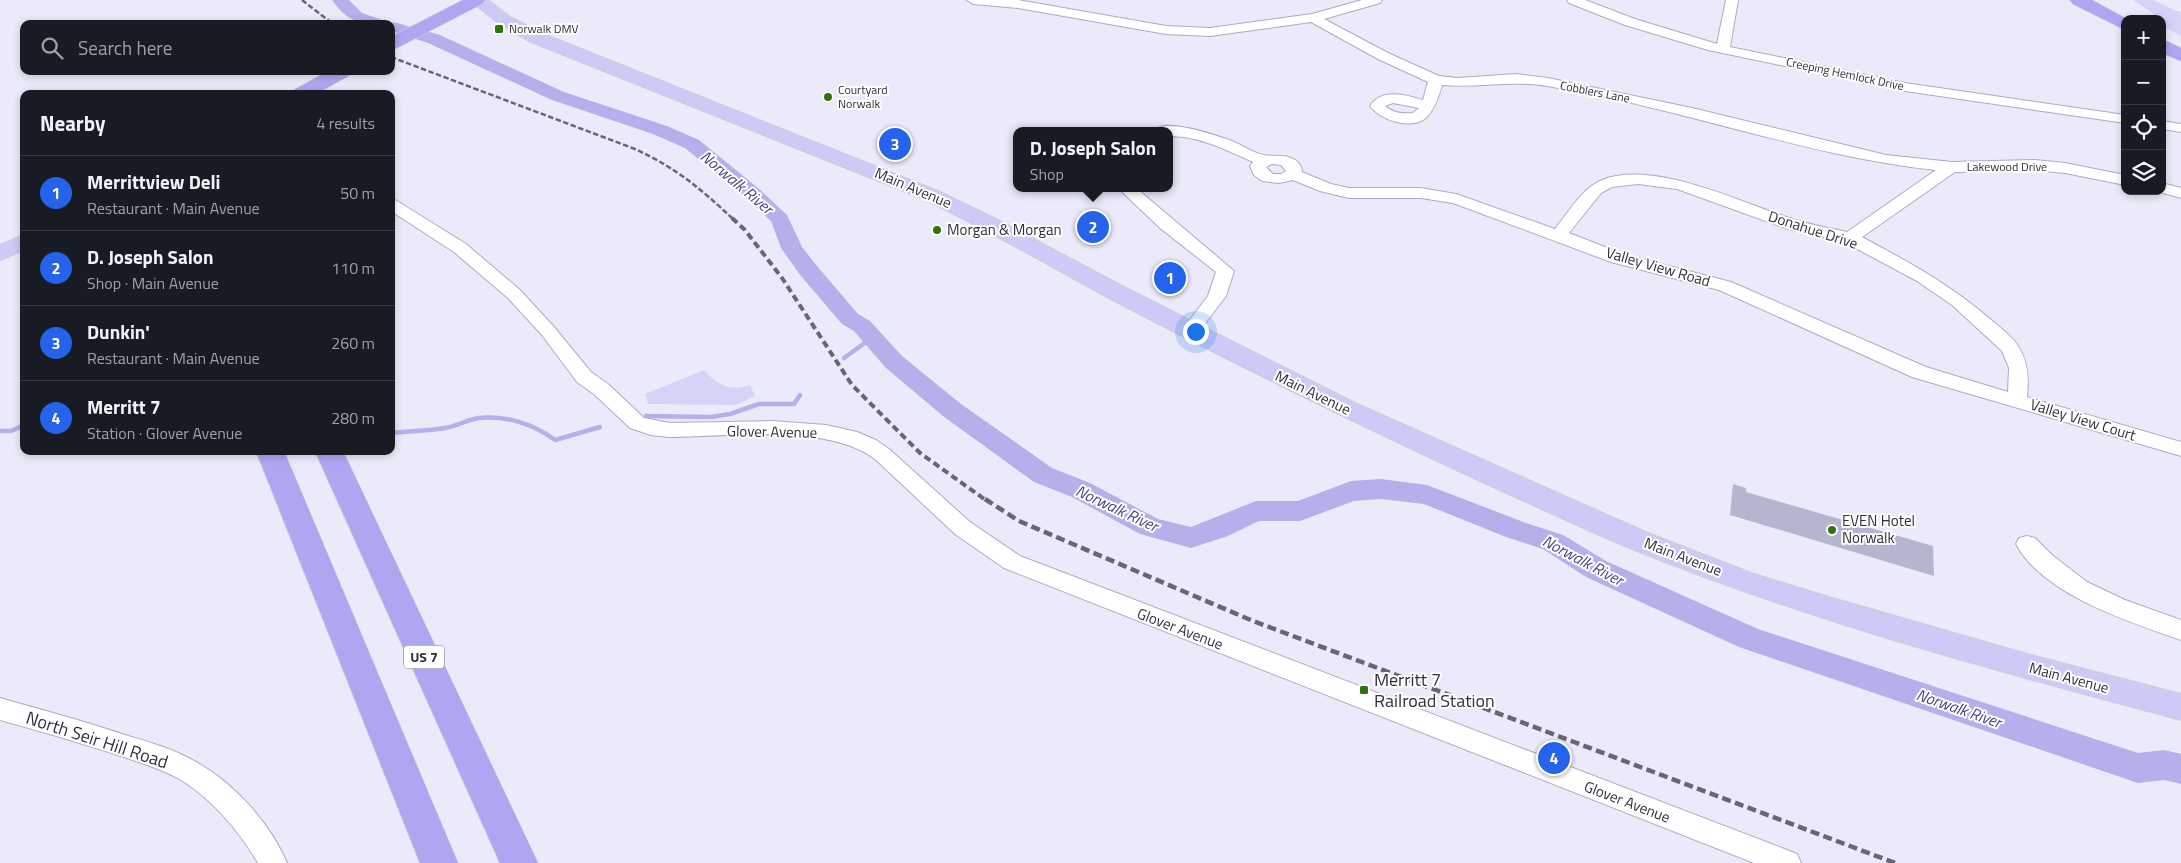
<!DOCTYPE html>
<meta charset="utf-8">
<style>
:root{--surface:#171b24;--page:#242831;--text:#f1f3f6;--muted:#9ea1a6;--line:#363941;--accent:#2563eb}
body{margin:0;font-family:"Titillium Web",sans-serif;background:var(--page);color:var(--text)}
.controls{position:absolute;right:15px;top:15px;display:grid;overflow:hidden;border-radius:10px;box-shadow:0 2px 8px #0003}
.controls button{width:45px;height:45px;display:grid;place-items:center;padding:0;border:0;border-bottom:1px solid var(--line);background:var(--surface);color:var(--text);font:25px sans-serif}
.you{position:absolute;left:1195px;top:331px;width:18px;height:18px;margin:-12px;border:4px solid #fff;border-radius:50%;background:#1a73e8;box-shadow:0 0 0 8px #1a73e833}
.badge{display:grid;place-items:center;width:32px;height:32px;border-radius:50%;background:var(--accent);color:#fff;font-size:16px;font-weight:700}
.pin{position:absolute;translate:-50% -50%;border:2px solid #fff;box-shadow:0 1px 5px #0006}
.popup{position:absolute;left:1013px;top:127px;width:160px;height:65px;box-sizing:border-box;display:grid;place-content:center;border-radius:10px;background:var(--surface);filter:drop-shadow(0 1px 4px #0005);font-size:16px;white-space:nowrap;color:var(--muted)}
.popup b{font-size:19px;color:var(--text)}
.popup::after{content:'';position:absolute;left:50%;top:100%;margin-left:-10px;border:10px solid transparent;border-top-color:var(--surface)}
.list{margin:0;padding:0;list-style:none}
h2{display:flex;justify-content:space-between;align-items:center;height:65px;margin:0;padding:0 20px;font-size:21px}
h2 small{font-size:16px;font-weight:400;color:var(--muted)}
.list li{display:grid;grid-template-columns:32px 1fr auto;gap:15px;align-items:center;box-sizing:border-box;height:75px;padding:0 20px;border-top:1px solid var(--line)}
.list b{display:block;font-size:19px;white-space:nowrap}
.list p{margin:0;font-size:16px;white-space:nowrap;color:var(--muted)}
.list em{font-size:16px;font-style:normal;color:var(--muted)}
.icon{flex:none;width:28px;height:28px;fill:none;stroke:currentColor;stroke-width:2;stroke-linecap:round;stroke-linejoin:round}
.map{position:relative;flex:none;width:2181px;height:863px;overflow:hidden}
.search{position:absolute;background:var(--surface);box-shadow:0 2px 8px #0003;left:20px;top:20px;width:375px;height:55px;display:flex;align-items:center;gap:12px;box-sizing:border-box;padding:0 18px;border-radius:10px;color:var(--muted);font-size:19px}
.panel{position:absolute;background:var(--surface);box-shadow:0 2px 8px #0003;left:20px;top:90px;width:375px;height:365px;border-radius:10px}
.map>svg:first-child{display:block}
.green{fill:#d5d3f8}
.lines{fill:none;stroke-linecap:round;stroke-linejoin:round}
.stream{stroke:#b4b0eb;stroke-width:4.5}
.river{fill:#b4b0eb;fill-rule:evenodd}
.building{fill:#b6b5d0}
.minor-casing{stroke:#acabc6;stroke-width:2}
.major-casing{stroke:#cdcdd0;stroke-width:2}
.highway-casing{stroke:#cdcdd0;stroke-width:1}
.minor{fill:#fff;fill-rule:evenodd}
.major{fill:#cecaf7;fill-rule:evenodd}
.highway{fill:#ada7f1;fill-rule:evenodd}
.rail-far2{stroke:#676673;stroke-width:2.5;stroke-dasharray:5.5 2.5;stroke-linecap:butt}
.rail-far1{stroke:#676673;stroke-width:4;stroke-dasharray:7 4;stroke-linecap:butt}
.rail{stroke:#676673;stroke-width:4.5;stroke-dasharray:9 4.5;stroke-linecap:butt}
.poi-dot{fill:#32720c;stroke:#fff;stroke-width:2}
.labels{text-anchor:middle;stroke-width:4;stroke-linejoin:round;paint-order:stroke}
.far-poi-label{font-size:12px;fill:#302f3a;stroke:#fff;text-anchor:start}
.far-street-label{font-size:12px;fill:#302f3a;stroke:#fff}
.shield{fill:#fff;stroke:#6e6d75;stroke-width:1}
.shield-label{font-size:14px;font-weight:bold;fill:#302f3a}
.street-label{font-size:15px;fill:#302f3a;stroke:#fff}
.poi-label{font-size:15px;fill:#302f3a;stroke:#fff;text-anchor:start}
.water-label{font-size:16px;font-style:italic;fill:#4a4085;stroke:#fff}
.near-poi-label{font-size:18px;fill:#302f3a;stroke:#fff;text-anchor:start}
.near-street-label{font-size:18px;fill:#302f3a;stroke:#fff}
</style>
<div class="map">
<svg width="2181" height="863" viewBox="0 0 2181 863">
<rect width="100%" height="100%" fill="#eaeafb"/>
<!-- green -->
<g class="green">
<polygon points="2133,0 2153,0 2181,13 2181,36 2162,26 2162,19 2154,19 2153,13"/>
<path d="M704,370C718,385 729,392 750,385L755,396L736,405L648,404L645,394Z"/>
</g>
<g class="lines">
<!-- stream -->
<g class="stream">
<polyline points="844,358 873,337"/>
<polyline points="646,416 711,417 730,414 759,404 794,404 800,395"/>
<polyline points="0,431 11,431 24,425"/>
<path d="M391,433C409,431 427,431 445,428C457,426 467,420 478,418C505,415 534,424 555,440L600,427"/>
</g>
<!-- river -->
<path class="river" d="M332,0H349L362,13L388,22L397,23L440,35L564,92L667,126L699,140L758,188L787,215L802,247L817,266L858,314L870,321L902,356L961,404L1052,468L1090,483L1158,519L1191,527L1256,501H1298L1351,481L1381,479L1427,485L1526,523L1563,535L1606,561L1758,629L2138,753L2164,750L2181,754V784L2164,780L2138,783L1739,647L1586,577L1543,549L1506,537L1424,504L1381,499L1354,501L1300,521H1259L1228,536L1191,548L1140,534L1072,497L1034,482L943,416L886,368L854,331L842,324L801,276L781,248L771,221L744,196L685,148L653,134L552,100L428,43L391,31V24C364,24 349,25 332,0Z"/>
</g>
<!-- building -->
<g class="building">
<polygon points="897,136 911,141 894,153 880,148"/>
<polygon points="1733,484 1746,488 1746,492 1933,546 1934,576 1730,515"/>
</g>
<g class="lines">
<!-- minor casing -->
<g class="minor-casing">
<g id="minor">
<path d="M967,0H1018L1166,26L1210,28L1312,14L1362,0H1382L1380,3L1324,19L1388,53L1439,76L1458,78L1516,74L1548,78L1692,108L1886,155L1952,162L2035,160L2065,163L2125,175V185L2065,173L2035,170L1955,172L1862,237C1910,263 1948,283 1990,319C1999,327 2011,335 2018,346C2028,361 2029,379 2027,397L2181,442V456L1912,377L1719,290L1611,262L1453,203L1421,198H1349L1320,191L1293,180L1279,183L1262,181L1254,175L1250,166L1253,162C1227,150 1199,136 1169,136V131H1154C1164,117 1218,136 1232,141C1242,145 1253,153 1264,155C1272,157 1282,154 1291,158C1297,160 1302,165 1302,172L1331,184L1349,188H1421L1456,194L1555,229C1569,212 1582,188 1602,180C1654,159 1744,204 1795,220C1812,225 1830,228 1847,232L1936,170C1805,156 1678,107 1547,86C1511,80 1478,88 1442,85C1439,96 1435,108 1427,117C1412,131 1380,120 1370,106C1382,88 1405,95 1423,100L1428,82L1378,59L1311,22L1210,36L1166,34L1018,8L973,4ZM1393,103L1419,108L1413,113C1402,114 1393,113 1385,106ZM1272,164L1281,165L1286,171L1281,174H1273L1266,167ZM1638,184L1677,189L1785,228L1844,242L1917,281L1952,305L2002,351L2009,368L2008,392L1926,367L1731,282L1623,254L1569,233L1601,193L1612,187Z"/>
<polygon points="1567,0 1585,0 1635,19 1717,44 1726,0 1738,0 1730,47 1905,83 2125,115 2125,123 1905,91 1708,50 1625,25 1569,3"/>
<polygon points="2162,121 2181,124 2181,132 2162,129"/>
<polygon points="2162,183 2181,188 2181,198 2156,191 2162,191"/>
<polygon points="1118,188 1136,188 1234,271 1226,296 1197,334 1191,336 1185,334 1182,330 1208,296 1216,272 1160,228"/>
<path d="M391,199L397,201L466,244L520,290L554,327L591,372L608,384L644,418L670,423L772,421L826,425L857,432L876,440L889,449L970,522L1020,556L1787,850L1797,854L1801,863H1754L1004,568L955,534L875,459C827,423 729,437 670,437L651,435L630,428L594,394L577,382L542,335L508,298L454,252L391,211Z"/>
<path d="M2027,536L2035,538L2052,555L2087,582L2125,600L2181,620V640C2130,622 2043,595 2016,544L2019,538Z"/>
<path d="M0,698C42,710 84,721 125,735C149,742 174,749 196,762C234,783 270,823 287,863H258C239,831 213,800 181,780C162,769 141,763 121,756C81,743 40,731 0,720Z"/>
</g>
</g>
<!-- major casing -->
<g class="major-casing">
<g id="major">
<path d="M470,0H488L510,17L541,33L940,192L998,220L1122,286L1355,403L1648,533L1751,573L1829,597L2027,654L2181,694V720C1996,671 1810,621 1632,549C1592,533 1553,514 1513,496C1376,434 1241,367 1107,297C1047,264 988,230 926,200L529,41L498,23Z"/>
<polygon points="24,235 24,250 0,260 0,245"/>
</g>
</g>
<!-- highway casing -->
<g class="highway-casing">
<g id="highway">
<polygon points="463,0 485,0 482,4 391,51 391,37"/>
<polygon points="2070,0 2092,0 2127,19 2125,19 2125,30 2073,4"/>
<polygon points="2162,39 2181,48 2181,61 2162,53"/>
<polygon points="328,71 352,71 350,75 316,94 291,94 294,90"/>
<polygon points="256,451 284,451 458,863 420,863"/>
<polygon points="315,451 343,451 538,863 500,863"/>
</g>
</g>
<!-- minor -->
<use href="#minor" class="minor"/>
<!-- major -->
<use href="#major" class="major"/>
<!-- highway -->
<use href="#highway" class="highway"/>
<!-- rail-far2 -->
<g class="rail-far2">
<polyline points="302,0 333,24"/>
<path d="M391,57L635,149C676,168 700,188 733,219"/>
</g>
<!-- rail-far1 -->
<polyline class="rail-far1" points="732,218 745,230 782,278 852,385 920,453 987,501"/>
<!-- rail -->
<polyline class="rail" points="985,499 1019,521 1253,621 1895,863"/>
</g>
<!-- markers -->
<g class="poi-dot">
<rect x="494" y="24" width="10" height="10" rx="2.5"/>
<circle cx="828" cy="97" r="5"/>
<circle cx="937" cy="230" r="5"/>
<circle cx="1832" cy="530" r="5"/>
<rect x="1359" y="685" width="10" height="10" rx="2.5"/>
</g>
<g class="labels">
<!-- far-poi labels -->
<g class="far-poi-label">
<text x="509" y="33">Norwalk DMV</text>
<text x="838" y="94">Courtyard<tspan x="838" dy="14">Norwalk</tspan></text>
</g>
<!-- far-street labels -->
<g class="far-street-label">
<text transform="translate(1845 74) rotate(12)" y="4">Creeping Hemlock Drive</text>
<text transform="translate(1595 92) rotate(11)" y="4">Cobblers Lane</text>
<text x="2007" y="171">Lakewood Drive</text>
</g>
<!-- shield labels -->
<rect class="shield" x="404" y="645.5" width="40" height="23" rx="4"/>
<g class="shield-label">
<text x="424" y="662">US 7</text>
</g>
<!-- street labels -->
<g class="street-label">
<text transform="translate(913 188) rotate(23)" y="5">Main Avenue</text>
<text transform="translate(1813 230) rotate(18)" y="5">Donahue Drive</text>
<text transform="translate(1658 267) rotate(16)" y="5">Valley View Road</text>
<text transform="translate(1313 393) rotate(26)" y="5">Main Avenue</text>
<text transform="translate(2083 420) rotate(17)" y="5">Valley View Court</text>
<text transform="translate(772 432) rotate(1)" y="5">Glover Avenue</text>
<text transform="translate(1683 557) rotate(21)" y="5">Main Avenue</text>
<text transform="translate(1180 629) rotate(21)" y="5">Glover Avenue</text>
<text transform="translate(2069 678) rotate(15)" y="5">Main Avenue</text>
<text transform="translate(1627 802) rotate(21)" y="5">Glover Avenue</text>
</g>
<!-- poi labels -->
<g class="poi-label">
<text x="947" y="235">Morgan &amp; Morgan</text>
<text x="1842" y="526">EVEN Hotel<tspan x="1842" dy="17">Norwalk</tspan></text>
</g>
<!-- water labels -->
<g class="water-label">
<text transform="translate(737 182) rotate(40)" y="6">Norwalk River</text>
<text transform="translate(1117 508) rotate(25)" y="6">Norwalk River</text>
<text transform="translate(1583 560) rotate(28)" y="6">Norwalk River</text>
<text transform="translate(1959 708) rotate(19)" y="6">Norwalk River</text>
</g>
<!-- near-poi labels -->
<g class="near-poi-label">
<text x="1374" y="686">Merritt 7<tspan x="1374" dy="21">Railroad Station</tspan></text>
</g>
<!-- near-street labels -->
<g class="near-street-label">
<text transform="translate(97 740) rotate(18)" y="6">North Seir Hill Road</text>
</g>
</g>
</svg>
<div class="controls">
<button>+</button>
<button>−</button>
<button><svg class="icon" aria-label="locate" viewBox="0 0 24 24"><circle cx="12" cy="12" r="6"/><path d="M12 2v4M12 18v4M2 12h4M18 12h4"/></svg></button>
<button><svg class="icon" aria-label="layers" viewBox="0 0 24 24"><path d="M12 4l9 5-9 5-9-5zM3 14l9 5 9-5"/></svg></button>
</div>
<div class="you"></div>
<div class="pin badge" style="left:1170px;top:278px">1</div>
<div class="pin badge" style="left:1093px;top:227px">2</div>
<div class="popup"><b>D. Joseph Salon</b>Shop</div>
<div class="pin badge" style="left:895px;top:144px">3</div>
<div class="pin badge" style="left:1554px;top:758px">4</div>
<div class="search"><svg class="icon" aria-label="search" viewBox="0 0 24 24"><circle cx="10" cy="10" r="6"/><path d="M15 15l6 6"/></svg>Search here</div>
<section class="panel">
<h2>Nearby<small>4 results</small></h2>
<ul class="list">
<li><span class="badge">1</span><div><b>Merrittview Deli</b><p>Restaurant · Main Avenue</p></div><em>50 m</em></li>
<li><span class="badge">2</span><div><b>D. Joseph Salon</b><p>Shop · Main Avenue</p></div><em>110 m</em></li>
<li><span class="badge">3</span><div><b>Dunkin'</b><p>Restaurant · Main Avenue</p></div><em>260 m</em></li>
<li><span class="badge">4</span><div><b>Merritt 7</b><p>Station · Glover Avenue</p></div><em>280 m</em></li>
</ul>
</section>
</div>
